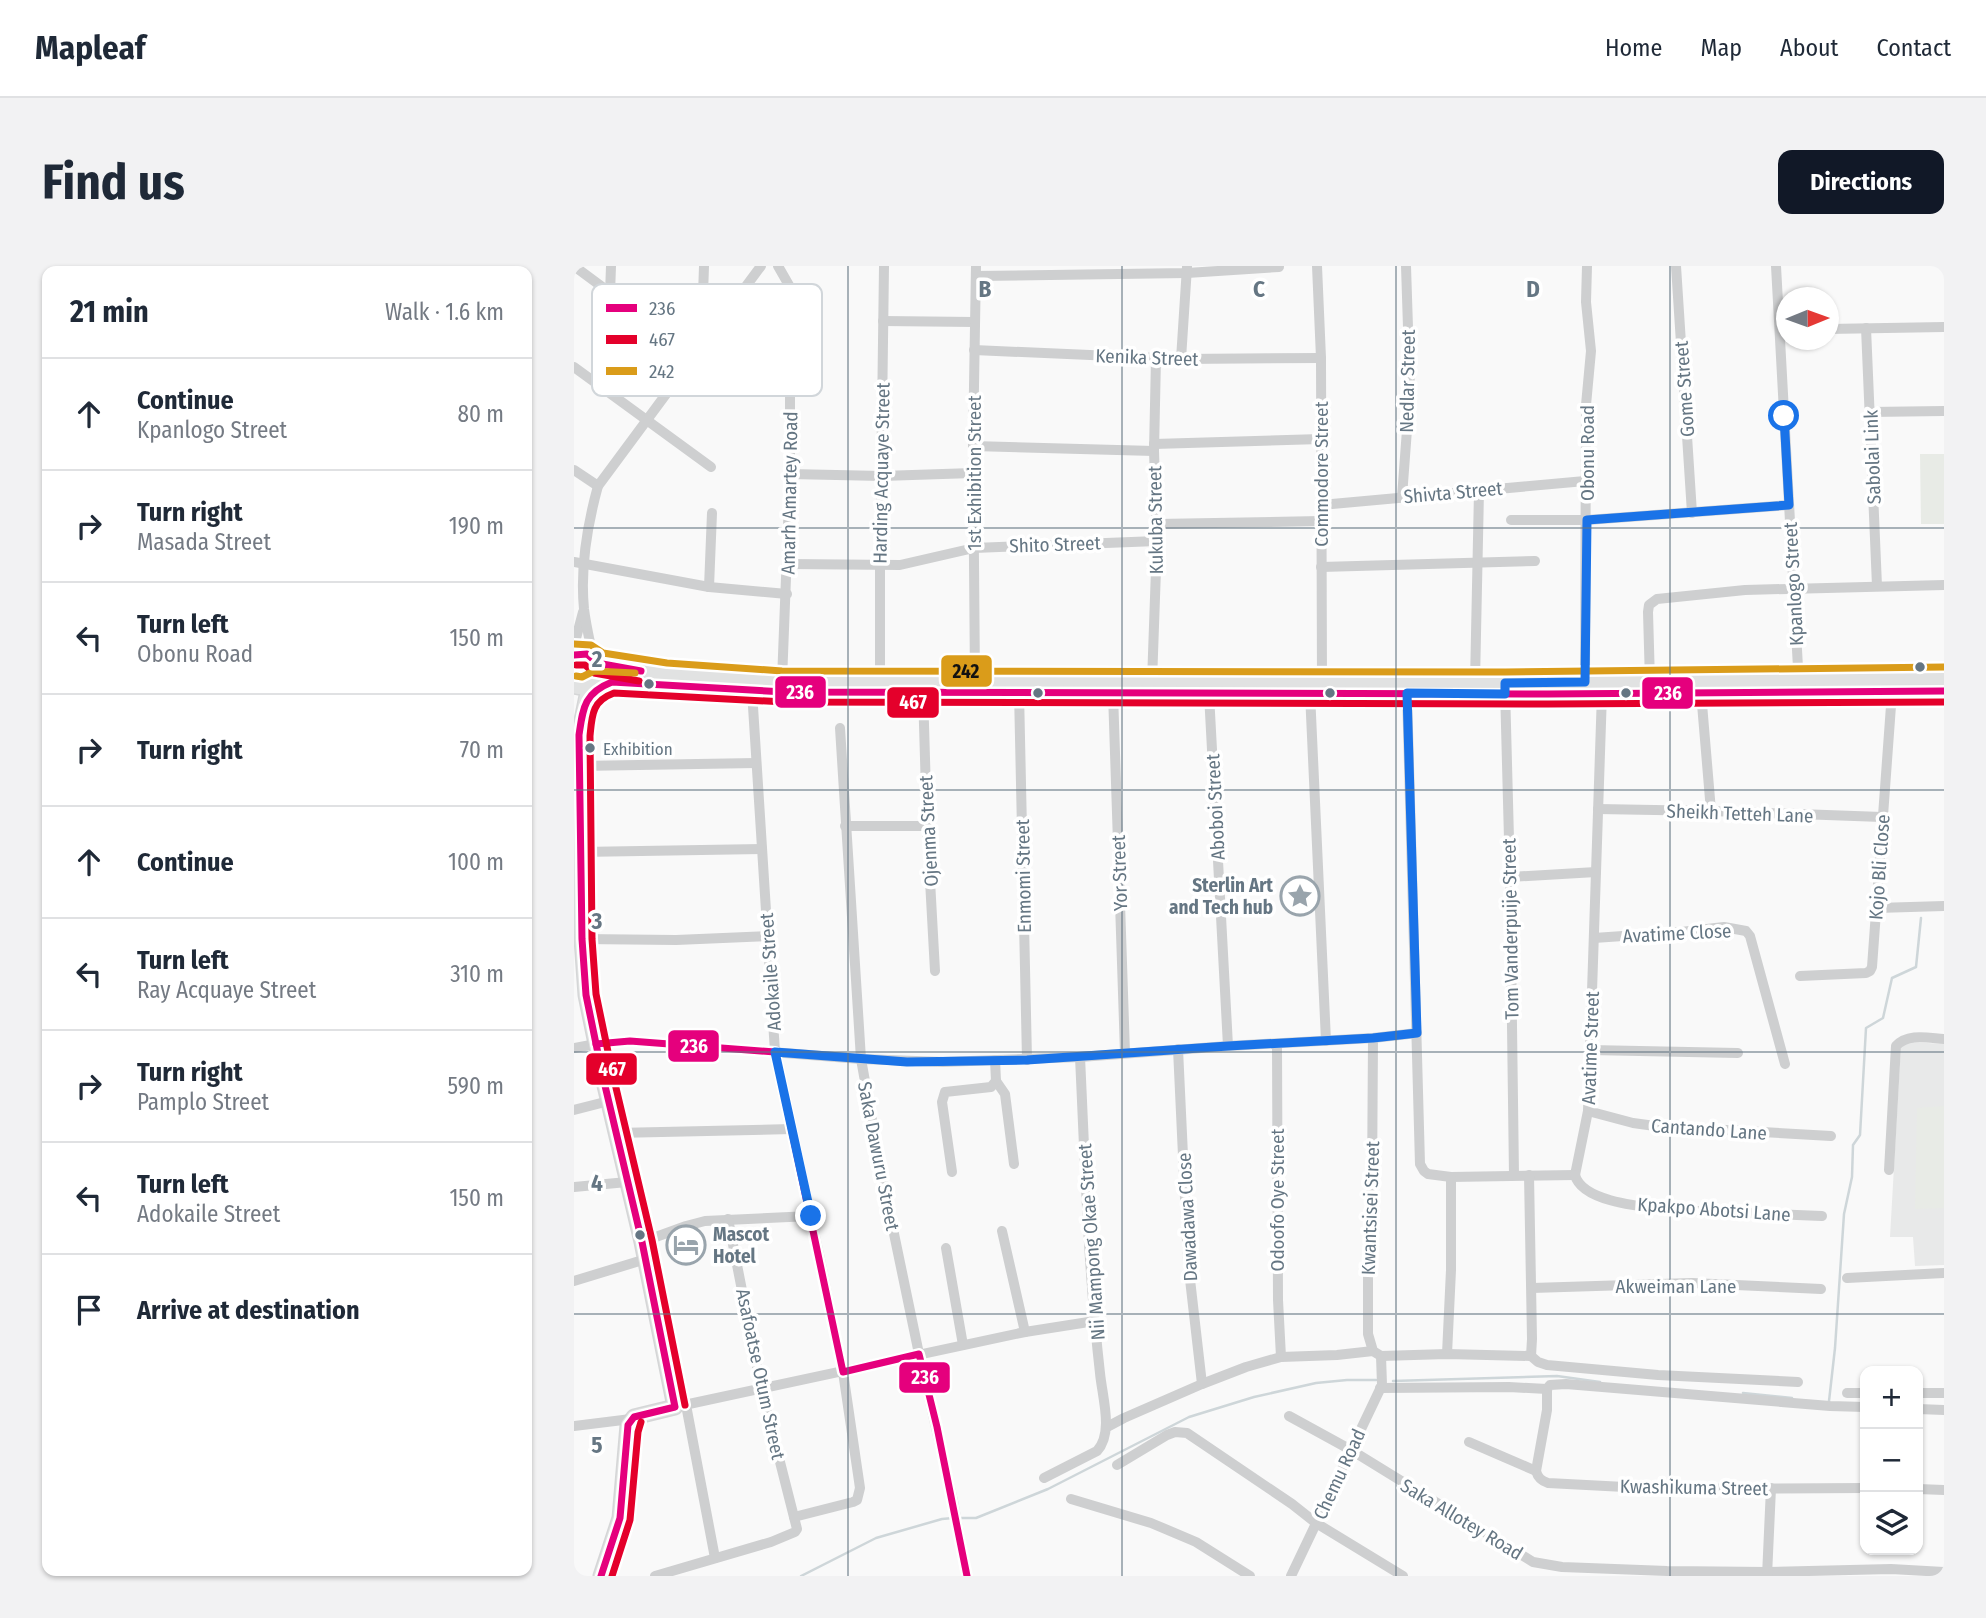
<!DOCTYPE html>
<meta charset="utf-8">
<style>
:root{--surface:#fff;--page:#f2f2f3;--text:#1f2937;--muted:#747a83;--line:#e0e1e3;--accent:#111827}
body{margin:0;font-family:"Fira Sans Condensed",sans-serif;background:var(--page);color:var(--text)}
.controls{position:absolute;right:21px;bottom:21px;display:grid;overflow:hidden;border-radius:14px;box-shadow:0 2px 5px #0004}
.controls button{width:63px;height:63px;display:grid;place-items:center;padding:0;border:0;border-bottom:2px solid var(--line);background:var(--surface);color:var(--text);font:35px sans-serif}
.compass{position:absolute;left:1202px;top:21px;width:63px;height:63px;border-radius:50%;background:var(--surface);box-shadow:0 2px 5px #0004;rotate:89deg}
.stop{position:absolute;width:21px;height:21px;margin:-16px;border:5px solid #1a73e8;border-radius:50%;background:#fff}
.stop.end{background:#1a73e8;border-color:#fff;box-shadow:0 2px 7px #0008}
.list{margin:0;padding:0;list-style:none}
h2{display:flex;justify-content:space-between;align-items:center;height:91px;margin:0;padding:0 28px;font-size:30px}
h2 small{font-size:23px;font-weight:400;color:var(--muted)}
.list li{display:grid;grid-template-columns:46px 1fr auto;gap:21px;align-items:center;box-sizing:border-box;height:112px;padding:0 28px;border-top:2px solid var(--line)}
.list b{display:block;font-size:26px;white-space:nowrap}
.list p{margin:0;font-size:23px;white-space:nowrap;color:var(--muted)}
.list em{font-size:23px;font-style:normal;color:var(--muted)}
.icon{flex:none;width:38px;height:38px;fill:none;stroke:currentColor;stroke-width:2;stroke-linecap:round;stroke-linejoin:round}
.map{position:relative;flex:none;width:1370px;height:1310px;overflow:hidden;border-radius:14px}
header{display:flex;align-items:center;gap:42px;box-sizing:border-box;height:98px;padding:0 35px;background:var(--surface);border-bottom:2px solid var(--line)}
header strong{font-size:33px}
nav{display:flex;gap:38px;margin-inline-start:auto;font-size:24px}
.intro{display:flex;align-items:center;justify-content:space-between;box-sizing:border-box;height:168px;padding:0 42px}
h1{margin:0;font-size:49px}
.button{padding:18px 32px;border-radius:14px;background:var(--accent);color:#fff;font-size:24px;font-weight:700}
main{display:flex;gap:42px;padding:0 42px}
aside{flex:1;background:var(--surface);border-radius:14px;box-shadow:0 2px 5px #0004}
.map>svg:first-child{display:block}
.built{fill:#e8e9e9}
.green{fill:#e8ebe6}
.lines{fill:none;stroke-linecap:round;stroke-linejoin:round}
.stream{stroke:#ced6d9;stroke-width:2.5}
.major-casing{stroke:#d5d6d7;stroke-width:17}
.minor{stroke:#cecfd0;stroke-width:10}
.major{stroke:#e1e2e2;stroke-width:14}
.bus-1-casing{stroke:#fff;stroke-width:12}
.bus-2-casing{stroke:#fff;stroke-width:12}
.bus-3-casing{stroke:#fff;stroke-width:12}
.bus-1{stroke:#e5007d;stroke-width:7}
.bus-2{stroke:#e4002b;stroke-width:7}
.bus-3{stroke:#da9c1a;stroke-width:7}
.route{stroke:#1a73e8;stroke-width:9}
.grid{fill:none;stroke:#657683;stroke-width:2;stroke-opacity:0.55}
.bus-dot{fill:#657683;stroke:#fff;stroke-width:2.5}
.labels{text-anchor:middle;stroke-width:7;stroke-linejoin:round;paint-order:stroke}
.bus-label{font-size:17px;fill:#657683;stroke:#fff;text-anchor:start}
.street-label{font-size:19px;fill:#657683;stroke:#fff}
.poi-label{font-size:19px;font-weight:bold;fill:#657683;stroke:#fff;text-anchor:end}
.key{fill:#fff;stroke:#d1d6da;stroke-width:2}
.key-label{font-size:19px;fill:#657683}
.grid-label{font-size:23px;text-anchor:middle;font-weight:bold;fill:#657683;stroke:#fff;stroke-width:7;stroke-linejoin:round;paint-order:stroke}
.line-badge{stroke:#fff;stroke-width:2.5}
.badge-label{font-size:19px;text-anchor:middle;font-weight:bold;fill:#fff}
.pale-badge-label{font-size:19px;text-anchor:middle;font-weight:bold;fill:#111}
</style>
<header>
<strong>Mapleaf</strong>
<nav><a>Home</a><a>Map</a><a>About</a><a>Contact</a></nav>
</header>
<div class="intro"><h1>Find us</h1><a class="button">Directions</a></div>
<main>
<aside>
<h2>21 min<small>Walk · 1.6 km</small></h2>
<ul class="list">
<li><svg class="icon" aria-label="ahead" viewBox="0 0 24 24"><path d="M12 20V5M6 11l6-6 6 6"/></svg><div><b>Continue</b><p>Kpanlogo Street</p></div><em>80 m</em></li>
<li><svg class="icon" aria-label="right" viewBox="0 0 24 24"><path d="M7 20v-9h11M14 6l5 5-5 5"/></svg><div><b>Turn right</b><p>Masada Street</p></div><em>190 m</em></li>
<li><svg class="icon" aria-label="left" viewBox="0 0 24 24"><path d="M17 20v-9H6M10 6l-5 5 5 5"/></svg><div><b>Turn left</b><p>Obonu Road</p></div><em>150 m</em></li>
<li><svg class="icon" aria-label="right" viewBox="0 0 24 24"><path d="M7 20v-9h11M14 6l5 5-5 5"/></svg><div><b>Turn right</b></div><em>70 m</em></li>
<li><svg class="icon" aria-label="ahead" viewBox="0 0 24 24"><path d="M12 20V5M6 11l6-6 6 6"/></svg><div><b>Continue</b></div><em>100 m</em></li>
<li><svg class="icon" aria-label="left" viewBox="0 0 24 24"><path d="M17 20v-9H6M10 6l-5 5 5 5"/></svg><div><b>Turn left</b><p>Ray Acquaye Street</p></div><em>310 m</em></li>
<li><svg class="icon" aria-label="right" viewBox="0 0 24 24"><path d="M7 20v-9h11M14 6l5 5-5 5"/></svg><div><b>Turn right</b><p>Pamplo Street</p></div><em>590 m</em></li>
<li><svg class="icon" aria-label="left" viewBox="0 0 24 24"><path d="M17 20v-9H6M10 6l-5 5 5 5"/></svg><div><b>Turn left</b><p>Adokaile Street</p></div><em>150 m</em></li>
<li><svg class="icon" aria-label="arrive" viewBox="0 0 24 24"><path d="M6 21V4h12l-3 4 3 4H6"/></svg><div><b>Arrive at destination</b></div></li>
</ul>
</aside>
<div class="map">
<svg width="1370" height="1310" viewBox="0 0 1370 1310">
<rect width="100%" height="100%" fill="#f9f9f9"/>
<!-- built -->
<polygon class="built" points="1336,776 1370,778 1370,999 1341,1000 1339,971 1316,971 1327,778"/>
<!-- green -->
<g class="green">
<polygon points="1346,188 1370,188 1370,258 1347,258"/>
<polygon points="1370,840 1370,942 1341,943 1343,842"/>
</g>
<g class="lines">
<!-- stream -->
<g class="stream">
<polyline points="819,1115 983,1110 1026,1116"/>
<polyline points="1169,1127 1218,1132"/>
<polyline points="1255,1135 1261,1082 1270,948 1278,911 1279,879 1286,869 1292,762 1309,752 1318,712 1342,701 1347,652"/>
<polyline points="386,1252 402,1252 474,1223 615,1151 680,1131 742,1117 773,1114 802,1114"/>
<polyline points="227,1310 302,1272 368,1253 379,1252"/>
</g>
<!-- major casing -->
<g class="major-casing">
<g id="major">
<path d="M0,389C31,379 33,429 0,420"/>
<path d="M23,397C84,409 147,414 208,415L931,417L1370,411"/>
<polyline points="21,415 211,426 974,428 1370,425"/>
<polyline points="15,420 5,469 8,673 12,729 28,807 68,976 101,1141 60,1151 54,1159 46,1252 27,1310"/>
</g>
</g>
<!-- minor -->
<g class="minor">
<polyline points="0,0 81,60 125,84"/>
<polyline points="130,0 128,58 133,73"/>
<polyline points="204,0 216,21 216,208 208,415"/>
<polyline points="743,0 747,92 748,417"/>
<polyline points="1102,0 1118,247"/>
<polyline points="1202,0 1225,420"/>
<polyline points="402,10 613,7 705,1"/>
<polyline points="36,28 37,0"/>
<polyline points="309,55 400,56"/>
<polyline points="1292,62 1303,320"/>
<polyline points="1254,63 1370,61"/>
<polyline points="400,84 607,93 747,92"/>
<polyline points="607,93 613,1"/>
<polyline points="0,101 137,201"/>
<polyline points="1296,146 1370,145"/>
<polyline points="580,178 747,173"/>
<polyline points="399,180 580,185"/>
<polyline points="0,204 24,220"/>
<polyline points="216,208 308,210 399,207"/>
<polyline points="828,231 836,123 832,0"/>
<polyline points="747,239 1011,215"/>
<polyline points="937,254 1013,254 1215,239"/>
<polyline points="583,258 747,255"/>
<polyline points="0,296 135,321 213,328"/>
<polyline points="214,298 326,299 400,282 583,275"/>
<polyline points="747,301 961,295"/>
<polyline points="135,321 138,247"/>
<polyline points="0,380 9,346"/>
<path d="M19,391C16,376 12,359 10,343C6,302 13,260 24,220L187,0"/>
<polyline points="306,414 306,300 310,0"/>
<polyline points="401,415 399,180 402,0"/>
<polyline points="578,416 583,275 580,185 582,92"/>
<polyline points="901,416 905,225"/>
<polyline points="1011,416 1012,139 1017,85 1012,36 1013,0"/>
<polyline points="1076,416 1074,346 1075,339 1083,333 1171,324 1370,319"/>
<polyline points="931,422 936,611 940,909"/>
<polyline points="178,425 201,786 246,993 269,1106 286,1222 283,1234 279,1236 220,1251"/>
<polyline points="349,425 353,560 361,705"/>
<polyline points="445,426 453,794"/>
<polyline points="1127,426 1137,545"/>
<polyline points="539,427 551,787"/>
<polyline points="736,427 752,775"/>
<polyline points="833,427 846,898 850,905 854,908 877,911 1001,909"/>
<polyline points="635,428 654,780"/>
<polyline points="266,462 287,793 308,910 345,1088 379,1235 393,1310"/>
<polyline points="6,500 182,497"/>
<polyline points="1024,543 1137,545 1308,551"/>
<polyline points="271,560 353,560"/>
<polyline points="6,586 188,583"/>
<polyline points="936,611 1022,606"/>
<polyline points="1303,642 1370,640"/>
<polyline points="1020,672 1107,666 1150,661 1172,665 1176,670 1211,798"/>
<polyline points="8,673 102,674 194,670"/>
<polyline points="1226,710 1292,707 1296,705 1298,701 1318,426"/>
<polyline points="799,772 798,921 794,984 794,1068 799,1085 807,1090"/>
<polyline points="703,778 704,1034 707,1091"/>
<polyline points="0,782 22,778 56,775 287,793 369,796 506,791 654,780 799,772 843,767"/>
<polyline points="604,783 614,996 628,1118"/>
<polyline points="1016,784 1164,787"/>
<polyline points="422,815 431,828 440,898"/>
<polyline points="0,844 35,835"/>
<polyline points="1014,845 1059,857 1081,860 1257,870"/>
<polyline points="42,867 218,863"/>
<path d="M1315,904L1322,780C1334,767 1354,772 1370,773"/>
<polyline points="378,906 368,836 371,826 417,821 422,815 421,794"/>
<polyline points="955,909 958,1073 957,1090"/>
<polyline points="1001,909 1014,845 1028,427"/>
<path d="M1001,909C1008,937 1073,941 1097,944L1248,950"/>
<polyline points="0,921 53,916"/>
<polyline points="428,965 451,1066"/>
<polyline points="68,976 112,960 131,955 237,950"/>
<polyline points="372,982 389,1079"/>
<polyline points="1273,1012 1370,1007"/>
<polyline points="0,1015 72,993"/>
<polyline points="958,1022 1118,1017 1247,1023"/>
<polyline points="873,1088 877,1004 877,911"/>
<polyline points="807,1090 873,1088 957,1090"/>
<polyline points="957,1090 964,1096 973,1099 1084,1109 1224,1116"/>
<polyline points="806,1122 935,1121 973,1123"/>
<polyline points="1273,1127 1291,1127"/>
<polyline points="1344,1127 1370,1127"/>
<polyline points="112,1139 141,1292"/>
<polyline points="101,1141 451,1066 521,1055"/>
<path d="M1291,1141L1256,1140L992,1118L976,1119L973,1123V1144L962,1205C964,1212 967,1215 974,1217L1089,1223L1291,1222"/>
<polyline points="1344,1143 1370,1144"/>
<polyline points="715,1150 777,1184 959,1296 988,1301 1093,1305 1193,1306 1317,1303 1370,1306"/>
<polyline points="0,1160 57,1153"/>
<polyline points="533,1161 550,1152 628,1118 672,1101 707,1091 763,1089 799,1085"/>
<polyline points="895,1176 962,1205"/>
<polyline points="543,1199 593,1169 601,1166 613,1167 718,1238 742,1257 829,1310"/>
<path d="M470,1212L523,1185C540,1167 528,1130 526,1107C514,1002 511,896 506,791"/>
<polyline points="1344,1223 1370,1224"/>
<polyline points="497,1233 577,1257 622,1276 676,1310"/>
<polyline points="81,1310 197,1276 221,1266 223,1263 187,1121 154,953"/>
<polyline points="717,1310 808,1119 807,1090"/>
<polyline points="1193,1310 1197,1222"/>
</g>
<!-- major -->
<use href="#major" class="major"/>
<!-- bus-1 casing -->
<g class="bus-1-casing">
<g id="bus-1">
<polyline points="0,389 13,388 23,397 67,405"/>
<polyline points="22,778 56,775 201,786 269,1106 345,1088 363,1161 393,1310"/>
<path d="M27,1310L46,1252L54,1159L60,1151L101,1141L68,976L28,807L12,729L8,673L5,469C9,442 10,427 38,416L211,426L974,428L1370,425"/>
</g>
</g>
<!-- bus-2 casing -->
<g class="bus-2-casing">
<g id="bus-2">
<polyline points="2,399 11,399 20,407 65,415"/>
<path d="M111,1139L78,974L38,805L22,728L18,673L16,470C18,449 18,435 40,427L211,436L974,438L1370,436"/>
<polyline points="38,1310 56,1254 64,1166 67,1156"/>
</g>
</g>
<!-- bus-3 casing -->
<g class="bus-3-casing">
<g id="bus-3">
<polyline points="0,378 17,379 29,387 93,397 208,405 931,406 1370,401"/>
<polyline points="2,410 8,411 20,405 61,407"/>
</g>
</g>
<!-- bus-1 -->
<use href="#bus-1" class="bus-1"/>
<!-- bus-2 -->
<use href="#bus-2" class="bus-2"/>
<!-- bus-3 -->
<use href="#bus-3" class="bus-3"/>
</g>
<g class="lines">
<!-- route -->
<polyline class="route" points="237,950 201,786 333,796 453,794 654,780 799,772 843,767 833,427 931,428 931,417 1011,416 1013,254 1215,239 1210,150"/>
</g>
<!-- grid -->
<path class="grid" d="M274,0V1310M548,0V1310M822,0V1310M1096,0V1310M0,262H1370M0,524H1370M0,786H1370M0,1048H1370"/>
<!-- icons -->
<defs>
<g id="sight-ring" transform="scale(2.0125)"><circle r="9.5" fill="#fff" stroke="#99a4ac" stroke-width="1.5"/><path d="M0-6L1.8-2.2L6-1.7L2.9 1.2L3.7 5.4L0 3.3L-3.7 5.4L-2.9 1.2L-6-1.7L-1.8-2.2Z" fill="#99a4ac"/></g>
<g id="hotel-ring" transform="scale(2.0125)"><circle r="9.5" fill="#fff" stroke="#99a4ac" stroke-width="1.5"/><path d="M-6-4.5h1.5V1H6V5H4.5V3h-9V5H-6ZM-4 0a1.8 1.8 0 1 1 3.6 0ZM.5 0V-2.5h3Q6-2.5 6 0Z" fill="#99a4ac"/></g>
</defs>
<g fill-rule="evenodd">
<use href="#sight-ring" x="726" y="630"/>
<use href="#hotel-ring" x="112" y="979"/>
</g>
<!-- markers -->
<g class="bus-dot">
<circle cx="1346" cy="401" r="6"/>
<circle cx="75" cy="418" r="6"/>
<circle cx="464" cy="427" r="6"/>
<circle cx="756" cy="427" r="6"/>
<circle cx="1052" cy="427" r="6"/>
<circle cx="16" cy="482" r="6"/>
<circle cx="66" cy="969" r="6"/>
</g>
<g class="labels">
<!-- bus labels -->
<g class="bus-label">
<text x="29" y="489">Exhibition</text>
</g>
<!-- street labels -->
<g class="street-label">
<text transform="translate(573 91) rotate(2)" y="7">Kenika Street</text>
<text transform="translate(833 115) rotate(-89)" y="7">Nedlar Street</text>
<text transform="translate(1110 123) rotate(-94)" y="7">Gome Street</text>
<text transform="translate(1013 187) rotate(-90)" y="7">Obonu Road</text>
<text transform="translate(1298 191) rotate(-92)" y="7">Sabolai Link</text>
<text transform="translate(307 207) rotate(-89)" y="7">Harding Acquaye Street</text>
<text transform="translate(400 207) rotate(-90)" y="7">1st Exhibition Street</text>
<text transform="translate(747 208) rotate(-90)" y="7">Commodore Street</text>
<text transform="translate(879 226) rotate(-5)" y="7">Shivta Street</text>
<text transform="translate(215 227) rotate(-89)" y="7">Amarh Amartey Road</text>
<text transform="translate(581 254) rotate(-91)" y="7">Kukuba Street</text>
<text transform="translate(481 278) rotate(-2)" y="7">Shito Street</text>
<text transform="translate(1219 318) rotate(-93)" y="7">Kpanlogo Street</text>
<text transform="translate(641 541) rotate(-93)" y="7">Aboboi Street</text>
<text transform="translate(1166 547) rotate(2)" y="7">Sheikh Tetteh Lane</text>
<text transform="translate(354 565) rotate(-93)" y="7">Ojenma Street</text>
<text transform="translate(1305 601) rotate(-86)" y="7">Kojo Bli Close</text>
<text transform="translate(545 607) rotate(-92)" y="7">Yor Street</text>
<text transform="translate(449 610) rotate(-91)" y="7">Enmomi Street</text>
<text transform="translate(936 663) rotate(-91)" y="7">Tom Vanderpuije Street</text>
<text transform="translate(1103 667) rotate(-3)" y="7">Avatime Close</text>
<text transform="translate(196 706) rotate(-94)" y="7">Adokaile Street</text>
<text transform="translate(1016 782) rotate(-88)" y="7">Avatime Street</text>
<text transform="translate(1135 863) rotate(4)" y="7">Cantando Lane</text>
<text transform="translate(305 890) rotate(79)" y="7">Saka Dawuru Street</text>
<text transform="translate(703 934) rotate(-90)" y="7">Odoofo Oye Street</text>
<text transform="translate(796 942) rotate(-88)" y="7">Kwantsisei Street</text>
<text transform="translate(1140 943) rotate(4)" y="7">Kpakpo Abotsi Lane</text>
<text transform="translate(613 951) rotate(-93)" y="7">Dawadawa Close</text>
<text transform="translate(517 976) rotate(-94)" y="7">Nii Mampong Okae Street</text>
<text x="1102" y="1027">Akweiman Lane</text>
<text transform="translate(187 1108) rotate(78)" y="7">Asafoatse Otum Street</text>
<text transform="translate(765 1208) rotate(-65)" y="7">Chemu Road</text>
<text transform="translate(1120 1221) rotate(1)" y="7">Kwashikuma Street</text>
<text transform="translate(888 1253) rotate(31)" y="7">Saka Allotey Road</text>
</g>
<!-- poi labels -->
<g class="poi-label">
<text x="699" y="626">Sterlin Art<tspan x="699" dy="22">and Tech hub</tspan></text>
<text x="139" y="975" text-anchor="start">Mascot<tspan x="139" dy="22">Hotel</tspan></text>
</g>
</g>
<!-- legend -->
<rect x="18" y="18" width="230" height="112" rx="10" class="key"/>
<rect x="32" y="38" width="31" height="8" fill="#e5007d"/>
<rect x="32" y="69" width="31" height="9" fill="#e4002b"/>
<rect x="32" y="101" width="31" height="8" fill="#da9c1a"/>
<g class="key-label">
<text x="75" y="49">236</text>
<text x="75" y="80">467</text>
<text x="75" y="112">242</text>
</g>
<g class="grid-label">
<text x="411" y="31">B</text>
<text x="685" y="31">C</text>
<text x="959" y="31">D</text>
<text x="23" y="401">2</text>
<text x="23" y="663">3</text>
<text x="23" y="925">4</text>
<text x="23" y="1187">5</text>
</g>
<g class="line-badge">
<rect x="366" y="388" width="53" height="34" rx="7" fill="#da9c1a"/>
<rect x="200" y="409" width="53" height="34" rx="7" fill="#e5007d"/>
<rect x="1067" y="410" width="53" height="34" rx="7" fill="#e5007d"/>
<rect x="312" y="420" width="54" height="33" rx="7" fill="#e4002b"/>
<rect x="93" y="763" width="53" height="34" rx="7" fill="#e5007d"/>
<rect x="11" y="786" width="53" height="34" rx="7" fill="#e4002b"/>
<rect x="324" y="1095" width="53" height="33" rx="7" fill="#e5007d"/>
</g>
<g class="badge-label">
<text x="226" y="433">236</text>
<text x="1094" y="434">236</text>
<text x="339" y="443">467</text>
<text x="120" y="787">236</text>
<text x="38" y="810">467</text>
<text x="351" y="1118">236</text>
</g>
<g class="pale-badge-label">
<text x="392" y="412">242</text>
</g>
</svg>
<div class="controls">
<button>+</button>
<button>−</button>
<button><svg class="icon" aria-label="layers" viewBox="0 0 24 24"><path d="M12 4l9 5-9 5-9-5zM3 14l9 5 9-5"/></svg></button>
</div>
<svg class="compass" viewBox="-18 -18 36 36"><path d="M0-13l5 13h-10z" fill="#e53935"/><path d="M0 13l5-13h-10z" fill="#747a83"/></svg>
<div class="stop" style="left:1210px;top:150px"></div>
<div class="stop end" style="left:237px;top:950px"></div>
</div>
</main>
